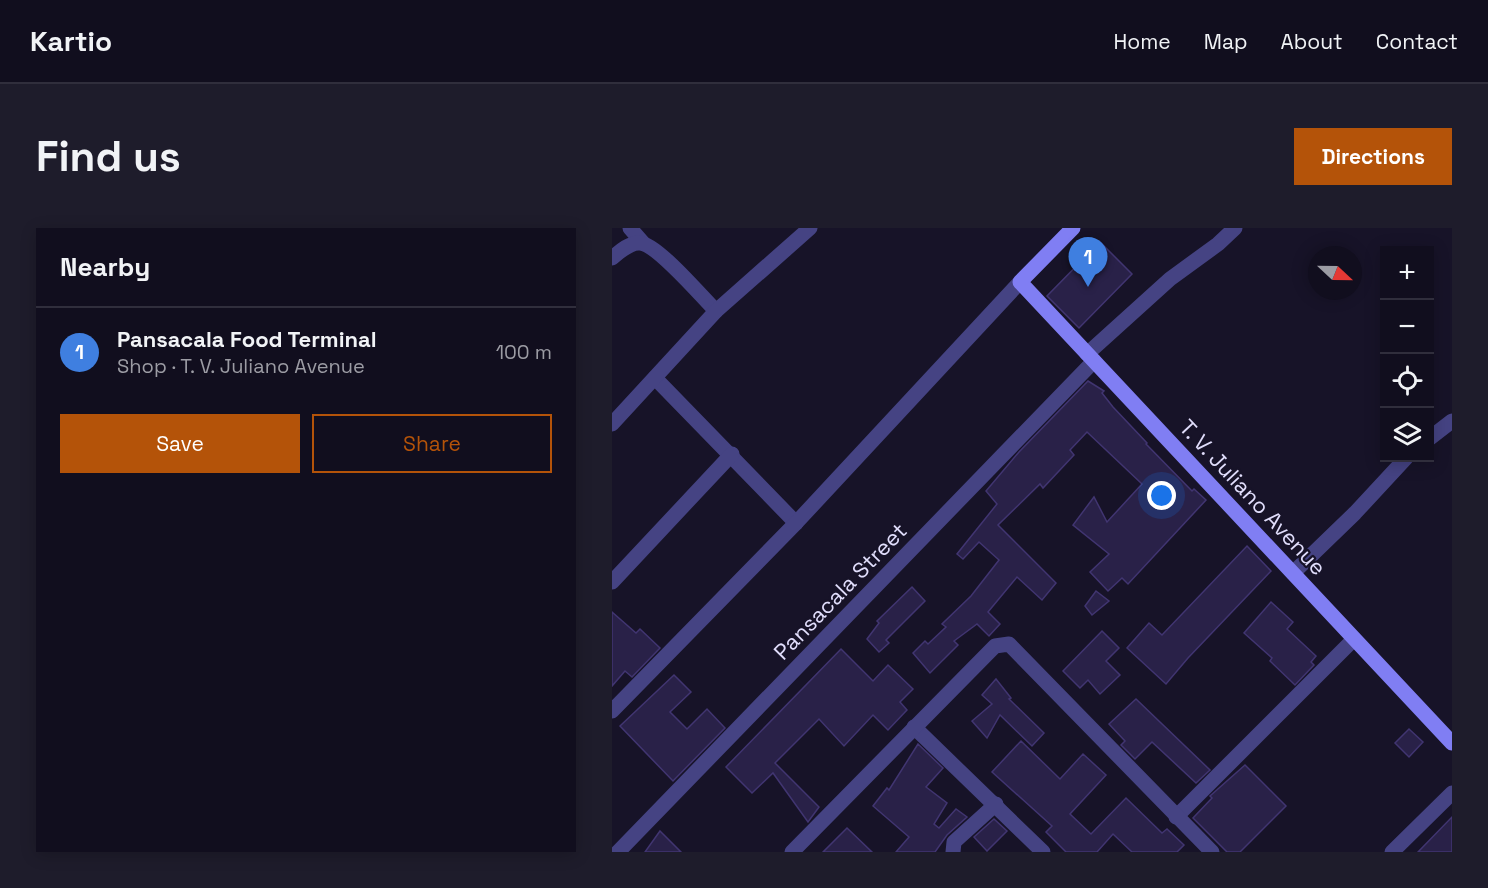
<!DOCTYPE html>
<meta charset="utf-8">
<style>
:root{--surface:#110e1e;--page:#1e1c2b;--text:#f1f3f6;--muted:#9c9ca4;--line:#302e3c;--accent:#b45309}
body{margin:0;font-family:"Space Grotesk",sans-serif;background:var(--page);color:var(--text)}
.controls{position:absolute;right:18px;top:18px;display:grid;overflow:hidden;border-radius:0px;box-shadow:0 3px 15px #0003}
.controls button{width:54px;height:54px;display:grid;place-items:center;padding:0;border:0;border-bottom:2px solid var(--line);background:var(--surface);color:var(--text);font:30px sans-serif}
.compass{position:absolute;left:696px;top:18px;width:54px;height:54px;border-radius:50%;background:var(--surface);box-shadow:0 3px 15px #0003;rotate:112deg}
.you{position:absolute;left:550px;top:268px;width:21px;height:21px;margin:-15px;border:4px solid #fff;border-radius:50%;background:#1a73e8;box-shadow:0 0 0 9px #1a73e833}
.badge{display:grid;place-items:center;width:39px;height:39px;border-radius:50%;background:var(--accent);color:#fff;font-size:20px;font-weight:700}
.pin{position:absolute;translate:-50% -50px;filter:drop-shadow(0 2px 3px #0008)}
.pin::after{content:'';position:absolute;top:32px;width:21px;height:18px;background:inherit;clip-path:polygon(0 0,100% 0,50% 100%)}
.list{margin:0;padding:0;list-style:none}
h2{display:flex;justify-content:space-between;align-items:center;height:78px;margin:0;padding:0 24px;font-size:26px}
h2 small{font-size:20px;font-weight:400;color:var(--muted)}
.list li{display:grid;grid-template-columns:39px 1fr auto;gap:18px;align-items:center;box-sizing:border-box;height:90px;padding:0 24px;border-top:2px solid var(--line)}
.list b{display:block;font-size:22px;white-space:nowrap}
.list p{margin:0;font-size:20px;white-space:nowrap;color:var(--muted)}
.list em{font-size:20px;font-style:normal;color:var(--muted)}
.actions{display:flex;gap:12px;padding:18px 24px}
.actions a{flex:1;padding:14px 0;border:2px solid var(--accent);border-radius:0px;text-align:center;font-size:21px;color:var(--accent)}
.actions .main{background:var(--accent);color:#fff}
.icon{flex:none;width:33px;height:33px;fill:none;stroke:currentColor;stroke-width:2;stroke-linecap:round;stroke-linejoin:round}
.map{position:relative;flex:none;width:840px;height:624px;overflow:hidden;border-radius:0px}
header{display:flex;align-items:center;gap:36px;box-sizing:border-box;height:84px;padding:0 30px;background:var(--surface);border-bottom:2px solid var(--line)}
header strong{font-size:28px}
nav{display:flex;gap:33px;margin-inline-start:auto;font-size:21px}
.intro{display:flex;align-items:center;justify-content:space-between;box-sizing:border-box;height:144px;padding:0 36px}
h1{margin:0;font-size:42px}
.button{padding:15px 27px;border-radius:0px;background:var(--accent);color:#fff;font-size:21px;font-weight:700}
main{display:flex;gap:36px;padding:0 36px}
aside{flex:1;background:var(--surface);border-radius:0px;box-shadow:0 3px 15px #0003}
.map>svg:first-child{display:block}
.building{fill:#292148;stroke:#413571;stroke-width:1.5}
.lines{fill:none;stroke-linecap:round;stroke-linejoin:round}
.street{stroke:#454383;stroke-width:15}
.secondary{stroke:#807ef3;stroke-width:15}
.labels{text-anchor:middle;stroke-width:4.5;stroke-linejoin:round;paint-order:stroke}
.street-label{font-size:22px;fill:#e1defc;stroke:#171328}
</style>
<header>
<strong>Kartio</strong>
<nav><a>Home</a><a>Map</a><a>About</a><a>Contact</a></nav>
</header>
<div class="intro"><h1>Find us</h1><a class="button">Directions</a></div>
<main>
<aside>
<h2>Nearby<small></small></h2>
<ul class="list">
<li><span class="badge" style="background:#3f7fe0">1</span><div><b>Pansacala Food Terminal</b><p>Shop · T. V. Juliano Avenue</p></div><em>100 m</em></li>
</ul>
<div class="actions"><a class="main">Save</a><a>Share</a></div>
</aside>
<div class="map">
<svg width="840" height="624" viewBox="0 0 840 624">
<rect width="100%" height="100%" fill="#171328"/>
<!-- building -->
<g class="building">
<polygon points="488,14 520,46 467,100 435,68"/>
<polygon points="476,153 492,163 490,165 501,179 535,215 534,216 580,263 582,261 594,272 516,356 510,350 496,363 478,344 497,326 461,297 482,269 495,294 530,256 475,204 458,222 462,227 431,260 428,256 386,297 444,355 430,372 405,349 376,384 388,396 377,408 365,396 342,413 346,417 318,445 301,425 313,413 316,416 334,399 330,396 359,368 387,332 367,314 351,331 345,326 385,276 374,263 407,224"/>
<polygon points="635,318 659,343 576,430 554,456 515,420 537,395 550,407"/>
<polygon points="300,359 313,373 274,412 277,415 267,424 255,411 267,395 265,393"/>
<polygon points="484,363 497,373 480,387 473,378"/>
<polygon points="659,374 681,394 675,401 704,428 699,434 702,437 683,457 658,433 660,430 632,405"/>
<polygon points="0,384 24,405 28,401 48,420 20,449 13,443 0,458"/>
<polygon points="490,403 507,420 494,433 508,447 488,466 476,452 468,460 451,443"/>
<polygon points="229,421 261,453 276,437 301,461 288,474 295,482 276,502 261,487 232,518 207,491 163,535 207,579 196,594 161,545 140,565 114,539"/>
<polygon points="62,447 79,464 58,484 75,501 95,481 113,500 61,553 8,498"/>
<polygon points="384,451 399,470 397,471 432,505 420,518 388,487 375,510 360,493 380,476 370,467"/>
<polygon points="524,471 598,542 584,555 540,514 523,531 509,517 513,513 497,496"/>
<polygon points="797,501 811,514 797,529 783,515"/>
<polygon points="409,513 448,551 471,526 494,547 458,586 479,606 514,570 550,605 555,601 572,617 565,624 520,624 501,606 485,624 454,624 434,604 440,598 380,544"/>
<polygon points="306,516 331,540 314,559 335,575 322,596 327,600 344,581 355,589 335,607 323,624 284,624 297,609 261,578 275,560 277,562"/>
<polygon points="633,537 674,578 628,624 615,624 581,590 600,570 598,568"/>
<polygon points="840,589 840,624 806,624"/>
<polygon points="382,591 395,603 375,623 362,609"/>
<polygon points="235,600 260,624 211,624"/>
<polygon points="48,603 69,624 33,624"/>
</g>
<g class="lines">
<!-- street -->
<g class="street">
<polyline points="18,0 31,15"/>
<path d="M0,30C7,24 18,14 28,15C45,16 90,69 104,83"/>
<polyline points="475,126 558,51 606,16 623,0"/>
<polyline points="43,150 184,295"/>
<polyline points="0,196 104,83 198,0"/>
<polyline points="818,210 840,193"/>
<polyline points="681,345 743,285 794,230"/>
<polyline points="0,354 120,226"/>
<polyline points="0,483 184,295 408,54"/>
<polyline points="302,499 431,624"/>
<polyline points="564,589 742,411"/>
<polyline points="6,624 482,133"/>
<polyline points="180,624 383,418 397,416 600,624"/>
<polyline points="341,624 342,614 384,576"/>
<polyline points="780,624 840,565"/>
</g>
<!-- secondary -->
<polyline class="secondary" points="461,0 408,54 840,515"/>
</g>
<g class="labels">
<!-- street labels -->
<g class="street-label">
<text transform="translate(641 269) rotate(47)" y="8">T. V. Juliano Avenue</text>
<text transform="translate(228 363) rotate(-46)" y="8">Pansacala Street</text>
</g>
</g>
</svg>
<div class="controls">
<button>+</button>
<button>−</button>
<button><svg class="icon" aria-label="locate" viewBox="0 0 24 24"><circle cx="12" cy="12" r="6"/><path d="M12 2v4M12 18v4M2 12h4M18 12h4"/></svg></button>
<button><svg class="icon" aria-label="layers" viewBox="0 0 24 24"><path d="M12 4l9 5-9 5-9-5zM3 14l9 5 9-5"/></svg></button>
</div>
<svg class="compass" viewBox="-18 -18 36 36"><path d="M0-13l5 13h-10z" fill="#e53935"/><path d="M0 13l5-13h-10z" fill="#9c9ca4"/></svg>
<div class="you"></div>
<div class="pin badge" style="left:476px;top:59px;background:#3f7fe0">1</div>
</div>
</main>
